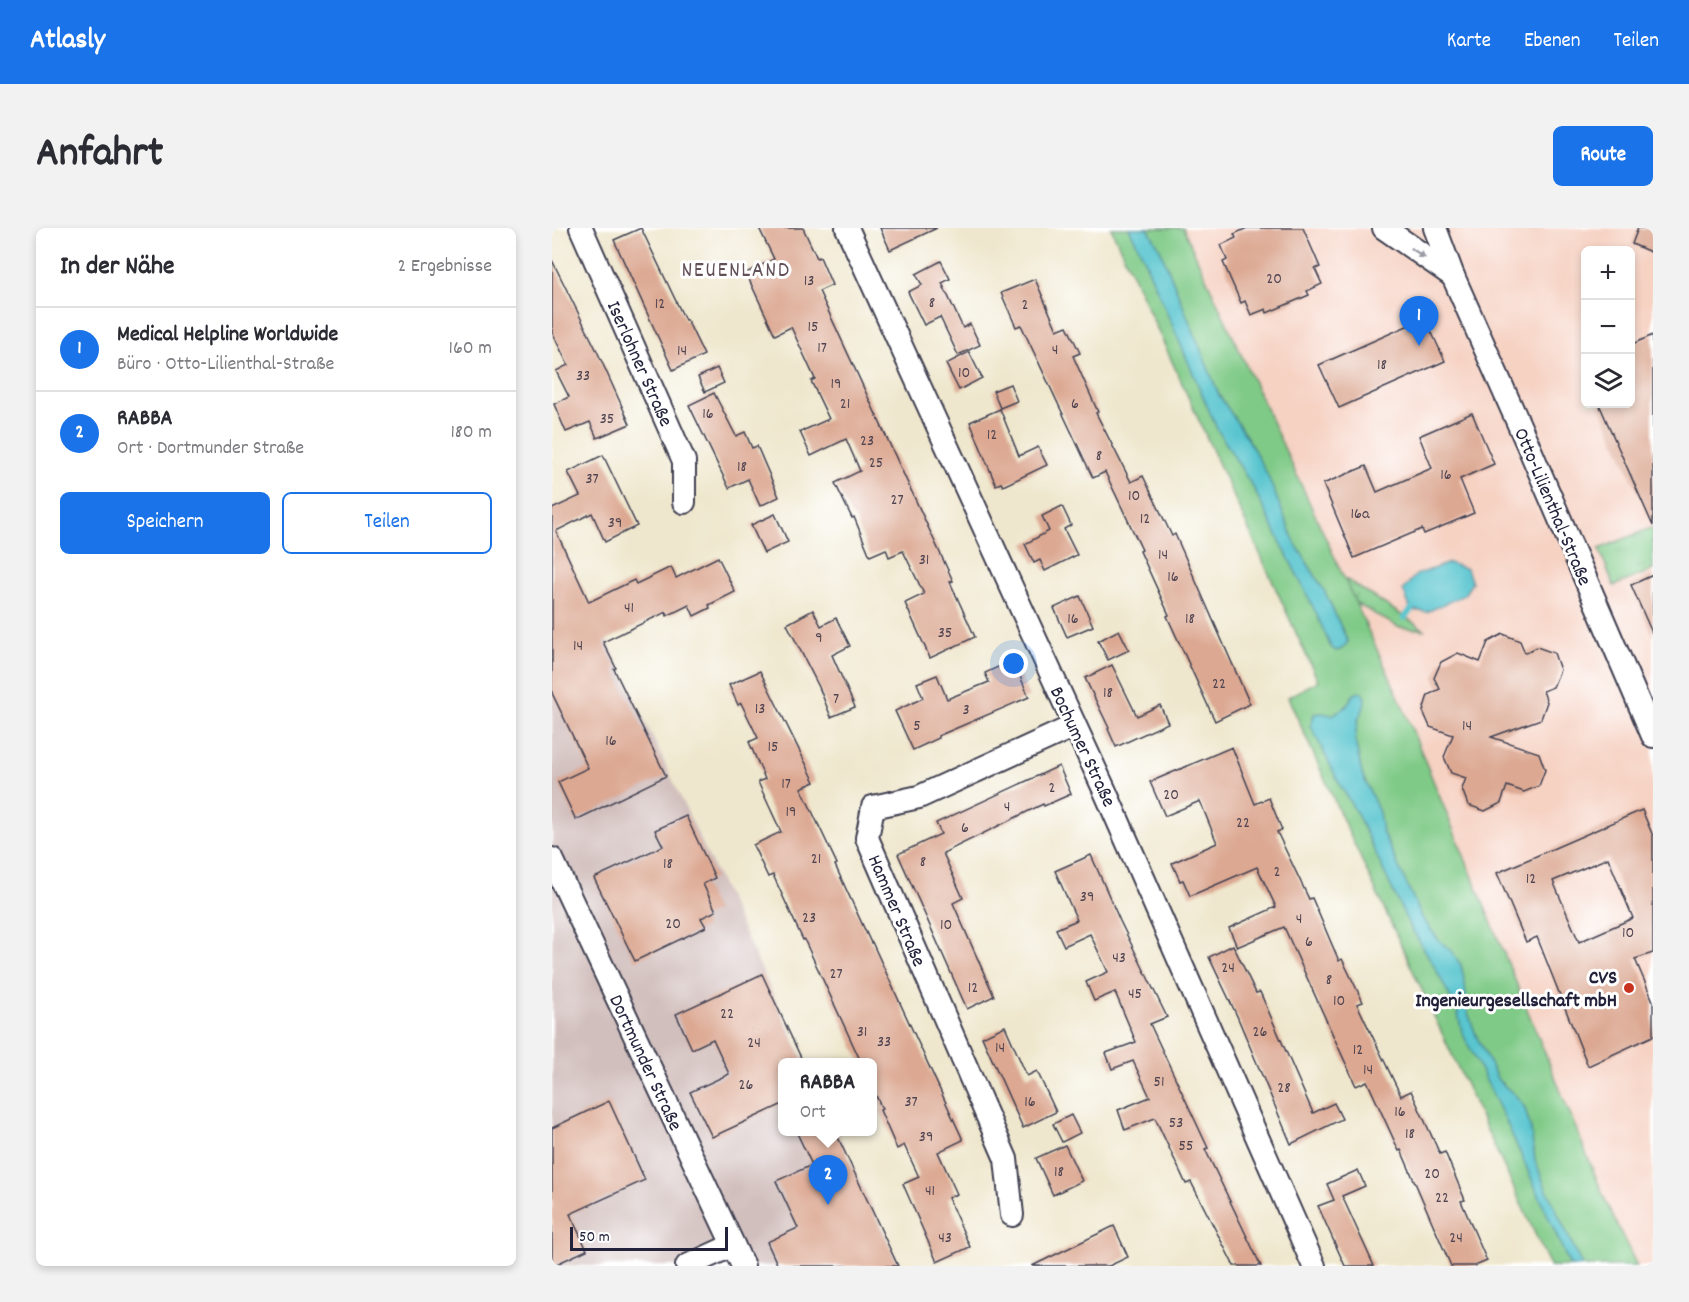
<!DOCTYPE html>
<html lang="de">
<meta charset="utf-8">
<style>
:root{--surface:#fff;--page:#f2f2f3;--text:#2b2b33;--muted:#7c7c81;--line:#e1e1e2;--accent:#1a73e8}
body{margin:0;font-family:Dekko,sans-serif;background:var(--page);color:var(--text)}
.controls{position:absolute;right:18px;top:18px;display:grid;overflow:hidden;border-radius:9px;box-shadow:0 3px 9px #0003}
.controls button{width:54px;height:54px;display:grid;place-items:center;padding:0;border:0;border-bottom:2px solid var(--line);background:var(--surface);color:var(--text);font:30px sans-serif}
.scale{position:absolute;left:18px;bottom:15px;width:158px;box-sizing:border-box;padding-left:6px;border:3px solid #22223b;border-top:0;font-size:16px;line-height:21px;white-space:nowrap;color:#22223b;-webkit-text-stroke:4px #fff;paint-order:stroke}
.you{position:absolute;left:462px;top:436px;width:21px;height:21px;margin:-15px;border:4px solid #fff;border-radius:50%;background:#1a73e8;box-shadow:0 0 0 9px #1a73e833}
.badge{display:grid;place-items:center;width:39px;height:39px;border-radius:50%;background:var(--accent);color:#fff;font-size:20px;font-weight:700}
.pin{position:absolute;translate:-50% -50px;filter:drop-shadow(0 2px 3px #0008)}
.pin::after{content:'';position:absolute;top:32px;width:21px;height:18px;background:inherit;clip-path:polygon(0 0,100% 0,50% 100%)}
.popup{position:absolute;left:226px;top:830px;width:99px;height:78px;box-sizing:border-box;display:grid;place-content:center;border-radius:9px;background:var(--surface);filter:drop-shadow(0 2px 4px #0005);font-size:20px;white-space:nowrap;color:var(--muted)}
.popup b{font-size:22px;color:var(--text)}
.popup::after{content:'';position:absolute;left:50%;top:100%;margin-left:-12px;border:12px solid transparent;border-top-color:var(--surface)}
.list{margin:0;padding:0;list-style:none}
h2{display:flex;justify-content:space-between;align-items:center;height:78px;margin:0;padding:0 24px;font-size:26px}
h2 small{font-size:20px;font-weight:400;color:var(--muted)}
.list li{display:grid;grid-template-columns:39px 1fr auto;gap:18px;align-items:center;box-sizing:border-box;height:84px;padding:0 24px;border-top:2px solid var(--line)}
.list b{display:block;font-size:22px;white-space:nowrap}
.list p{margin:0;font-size:20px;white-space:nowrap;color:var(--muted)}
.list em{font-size:20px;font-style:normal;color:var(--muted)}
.actions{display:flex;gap:12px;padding:18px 24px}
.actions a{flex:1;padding:14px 0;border:2px solid var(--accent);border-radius:9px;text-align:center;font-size:21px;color:var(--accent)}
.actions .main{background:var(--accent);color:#fff}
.icon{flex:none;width:33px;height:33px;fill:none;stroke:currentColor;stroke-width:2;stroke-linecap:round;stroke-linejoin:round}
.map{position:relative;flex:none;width:1101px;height:1038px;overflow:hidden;border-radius:9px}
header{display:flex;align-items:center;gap:36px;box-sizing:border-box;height:84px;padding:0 30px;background:var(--accent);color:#fff}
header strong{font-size:28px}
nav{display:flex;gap:33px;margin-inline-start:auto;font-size:21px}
.intro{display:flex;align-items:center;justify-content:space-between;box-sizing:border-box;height:144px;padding:0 36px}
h1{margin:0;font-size:42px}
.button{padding:15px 27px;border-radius:9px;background:var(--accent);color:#fff;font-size:21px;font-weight:700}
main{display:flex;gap:36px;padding:0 36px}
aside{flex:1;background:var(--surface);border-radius:9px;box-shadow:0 3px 9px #0003}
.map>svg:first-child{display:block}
.built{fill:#f6d2c3;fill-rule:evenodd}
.industrial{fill:#d1bfbd}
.grass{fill:url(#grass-tufts);stroke:#507661;stroke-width:1.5}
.green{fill:#7fca87;stroke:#507661;stroke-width:1.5}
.water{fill:#58c5cf;stroke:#3d7485;stroke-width:1.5}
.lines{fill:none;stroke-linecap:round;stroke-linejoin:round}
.stream{stroke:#58c5cf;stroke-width:6}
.building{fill:#dca892;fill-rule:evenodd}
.street-casing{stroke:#414051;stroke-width:26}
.street{stroke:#fff;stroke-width:22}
.oneway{fill:#9c9ca7}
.poi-dot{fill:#c8321e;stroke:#fff;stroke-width:2}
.labels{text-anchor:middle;stroke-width:6;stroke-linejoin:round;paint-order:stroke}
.number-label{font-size:16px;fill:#504451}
.street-label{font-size:20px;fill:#22223b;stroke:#fff}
.poi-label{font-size:20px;font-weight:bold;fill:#22223b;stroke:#fff;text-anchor:end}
.quarter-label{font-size:22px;letter-spacing:1.5px;fill:#635159;stroke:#fff}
</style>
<header>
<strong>Atlasly</strong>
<nav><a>Karte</a><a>Ebenen</a><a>Teilen</a></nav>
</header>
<div class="intro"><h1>Anfahrt</h1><a class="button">Route</a></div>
<main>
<aside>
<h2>In der Nähe<small>2 Ergebnisse</small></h2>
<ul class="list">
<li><span class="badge">1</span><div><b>Medical Helpline Worldwide</b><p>Büro · Otto-Lilienthal-Straße</p></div><em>160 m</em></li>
<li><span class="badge">2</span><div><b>RABBA</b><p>Ort · Dortmunder Straße</p></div><em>180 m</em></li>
</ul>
<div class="actions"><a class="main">Speichern</a><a>Teilen</a></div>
</aside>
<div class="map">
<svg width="1101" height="1038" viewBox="0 0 1101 1038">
<defs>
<pattern id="grass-tufts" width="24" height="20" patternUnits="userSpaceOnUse" patternTransform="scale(1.5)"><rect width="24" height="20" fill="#7fca87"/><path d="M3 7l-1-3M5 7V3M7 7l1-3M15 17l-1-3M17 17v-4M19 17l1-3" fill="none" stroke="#6dad75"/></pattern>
</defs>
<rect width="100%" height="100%" fill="#fff"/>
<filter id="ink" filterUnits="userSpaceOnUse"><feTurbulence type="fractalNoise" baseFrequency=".0167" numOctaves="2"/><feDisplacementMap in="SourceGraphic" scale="12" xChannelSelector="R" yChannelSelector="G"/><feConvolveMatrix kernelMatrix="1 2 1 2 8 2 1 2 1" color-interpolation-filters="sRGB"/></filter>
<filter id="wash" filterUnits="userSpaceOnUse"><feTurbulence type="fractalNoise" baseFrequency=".008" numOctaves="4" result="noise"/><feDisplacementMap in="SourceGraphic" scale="24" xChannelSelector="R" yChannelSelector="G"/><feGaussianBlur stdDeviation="1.35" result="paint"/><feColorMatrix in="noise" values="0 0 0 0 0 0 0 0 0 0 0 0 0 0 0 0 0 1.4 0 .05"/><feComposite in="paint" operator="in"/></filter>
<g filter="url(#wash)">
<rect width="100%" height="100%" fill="#efe7cd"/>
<!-- built -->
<path class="built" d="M631,0H1101V1038H1085L1055,976L846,467ZM1034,22H1078V176H1034Z"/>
<!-- industrial -->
<polygon class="industrial" points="0,295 253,834 231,834 231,904 285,904 348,1038 0,1038"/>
<!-- grass -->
<g class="grass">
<polygon points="1101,299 1101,342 1062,358 1047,321"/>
<polygon points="792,350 873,402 846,399 803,375"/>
</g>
<!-- green -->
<polygon class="green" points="559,0 631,0 846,467 1055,976 1085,1038 998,1038 791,592 736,469 766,453"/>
<!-- water -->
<g class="water">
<polygon points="577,0 596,0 608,21 667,167 696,211 715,246 743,315 772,362 796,414 790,421 784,423 779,419 763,383 702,261 665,201 593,34 596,38"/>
<polygon points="897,335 915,341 920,355 912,367 875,384 859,382 851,362 864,347"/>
<polygon points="807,464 811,465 813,471 812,479 806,492 803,512 810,546 827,584 830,603 871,691 886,711 900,724 909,737 913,755 915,782 924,807 946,852 965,869 973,880 979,902 983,932 993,958 1030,1038 1018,1038 954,893 910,804 905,782 880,734 856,695 805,586 788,557 759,498 762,486 770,485 780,487 794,479 801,467"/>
</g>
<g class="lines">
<!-- stream -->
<polyline class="stream" points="852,390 859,382"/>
</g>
<g id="blocks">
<!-- building -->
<g class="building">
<polygon points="89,0 133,92 135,92 152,127 121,142 62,12"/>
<polygon points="207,0 251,0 265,30 268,29 280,57 267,63 401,353 398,354 423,409 378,430 353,375 372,366 351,323 337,329 334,321 318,328 302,289 300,290 283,255 308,243 294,211 259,228 248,204 277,191 259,153 263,151 239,99 223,107 194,45 222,31"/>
<polygon points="328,0 385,0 338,22"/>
<polygon points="695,0 751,0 768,39 763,41 770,56 755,63 757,67 715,85 714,81 699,87 693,73 689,75 671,34 675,32 669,17 684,10 682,6"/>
<polygon points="1086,0 1101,0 1101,25 1080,16"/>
<polygon points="0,32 45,123 78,196 45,210 38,194 14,204 2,176 17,169 4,143 16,137 0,104"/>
<polygon points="389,33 398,51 390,55 411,100 418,96 428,117 406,127 388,89 372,97 356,64 370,57 364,46"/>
<polygon points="483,51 505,102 515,98 528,125 521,128 546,184 544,185 579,254 591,248 620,308 623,306 698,476 663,493 615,388 617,387 588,323 590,322 553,244 541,250 469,97 464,99 449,65"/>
<polygon points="873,90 893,133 787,180 767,137"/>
<polygon points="1101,107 1101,298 1047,176 1078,176 1078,117"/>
<polygon points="417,124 430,150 407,162 394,136"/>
<polygon points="165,140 172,155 153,164 146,149"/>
<polygon points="458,156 465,173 448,180 441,163"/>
<polygon points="162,165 184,208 193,204 200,220 205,218 227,269 208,278 196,251 177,260 137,177"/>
<polygon points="448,181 467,228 486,219 495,237 451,258 449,255 444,257 418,194"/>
<polygon points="920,185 942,236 908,251 922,285 872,306 870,301 802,330 771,256 814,238 825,264 880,240 867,208"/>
<polygon points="51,227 85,298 53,314 40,285 4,303 37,374 82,352 84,356 119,339 124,350 166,329 183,364 157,377 158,380 142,388 137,377 115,388 114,384 51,414 64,440 62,441 114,548 24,592 6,554 36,540 0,465 0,281 28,268 16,244"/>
<polygon points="510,278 519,297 512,301 525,327 493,343 488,332 482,335 473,316 497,303 490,288"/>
<polygon points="223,286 236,314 212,325 199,297"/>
<polygon points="1101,347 1101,407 1079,357"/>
<polygon points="528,368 541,398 515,409 502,380"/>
<polygon points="261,382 269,398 284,390 298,418 280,427 303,479 279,489 267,459 235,396"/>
<polygon points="567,402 577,422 556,432 546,413"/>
<polygon points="951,406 968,413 973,425 985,419 1002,425 1008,442 1001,459 991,463 995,474 989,491 939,509 987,525 993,542 987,558 972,564 955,558 949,575 933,583 916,577 910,561 914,550 899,545 892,529 901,507 878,499 871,483 876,467 888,461 882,450 889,434 906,425 928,434 936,414"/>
<polygon points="461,432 477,469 386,508 387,510 361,522 343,483 371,470 365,455 385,447 395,471 437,454 433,445"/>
<polygon points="560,437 585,488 608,477 616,495 564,519 556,501 557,500 533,450"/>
<polygon points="208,443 263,554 249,560 285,636 283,637 319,715 320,714 411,912 386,924 405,966 396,970 418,1019 385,1034 351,956 367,949 352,917 345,921 328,882 330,881 321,861 321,834 309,834 252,711 251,712 221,647 216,649 201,617 229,604 206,554 213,551 197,514 206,510 189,475 186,477 177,457"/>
<polygon points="680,519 703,576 717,570 730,602 725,604 757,671 760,670 787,733 790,731 811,774 805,776 849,868 859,863 888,926 893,924 913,972 909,973 935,1033 923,1038 899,1038 849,922 847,923 815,853 804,858 732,699 685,719 677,700 724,679 705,639 638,668 631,652 628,653 620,635 665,615 648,573 613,588 598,554"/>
<polygon points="507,538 519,566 492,578 491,576 391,625 411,670 401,675 442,768 415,781 346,626 389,606 384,595"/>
<path d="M1090,582L1101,608V725L1083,731L1101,773V808L1036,838L985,709L974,714L945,645ZM1056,630L1081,690L1027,714L1001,653Z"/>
<polygon points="134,588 163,650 151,656 164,683 149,690 154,699 83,733 42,650 111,618 103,602"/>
<polygon points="539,627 568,693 615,789 598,796 656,920 653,921 709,1038 682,1038 639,954 634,956 603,890 573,902 566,882 598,869 581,833 560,841 554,825 584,814 563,764 542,773 534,754 556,744 538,706 512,718 504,701 525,692 503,643"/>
<polygon points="681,717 704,765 708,764 761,885 782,875 790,891 739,916 685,788 657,729"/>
<polygon points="210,746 251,834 231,834 231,876 160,909 138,864 177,846 161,811 140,821 124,786"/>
<polygon points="453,798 475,848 485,843 504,884 471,900 430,809"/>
<polygon points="57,873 93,952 18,986 35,1022 0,1038 0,900"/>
<polygon points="519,887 528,905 510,914 501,896"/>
<polygon points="244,903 283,903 346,1038 226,1038 215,1014 246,1000 224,953 260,937"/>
<polygon points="513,917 530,953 501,967 484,930"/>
<polygon points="806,942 813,958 790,968 822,1038 793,1038 766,978 782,972 775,956"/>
<polygon points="562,998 576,1029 557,1038 480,1038"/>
</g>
</g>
</g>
<g filter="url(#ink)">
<use href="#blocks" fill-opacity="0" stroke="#414051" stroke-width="1.5"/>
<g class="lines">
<!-- street casing -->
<g class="street-casing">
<g id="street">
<polyline points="29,0 132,233 132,274"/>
<polyline points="295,0 552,561 762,1038"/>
<polyline points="832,0 901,48"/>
<polyline points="883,0 901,48 976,217 1101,508"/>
<polyline points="0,631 191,1038"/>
<polyline points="460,987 454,931 315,610 321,579 367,569 522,498"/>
<polyline points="135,1038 181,1017"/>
</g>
</g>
<!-- street -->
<use href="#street" class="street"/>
</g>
<!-- one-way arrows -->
<defs><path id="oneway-solid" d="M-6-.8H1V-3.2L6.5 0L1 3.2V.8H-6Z" transform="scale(1.5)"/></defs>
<use class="oneway" href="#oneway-solid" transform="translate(866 25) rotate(34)"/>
</g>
<!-- markers -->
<circle class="poi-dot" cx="1077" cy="760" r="6"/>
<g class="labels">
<!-- number labels -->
<g class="number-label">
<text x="722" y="55">20</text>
<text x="257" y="57">13</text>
<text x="380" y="79">8</text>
<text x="108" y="80">12</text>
<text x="473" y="81">2</text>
<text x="261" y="103">15</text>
<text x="270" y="124">17</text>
<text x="503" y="126">4</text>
<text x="130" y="127">14</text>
<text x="830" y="141">18</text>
<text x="412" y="149">10</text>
<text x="31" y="152">33</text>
<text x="284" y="160">19</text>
<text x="293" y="180">21</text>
<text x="523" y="180">6</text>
<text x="156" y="190">16</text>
<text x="55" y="195">35</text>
<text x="440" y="211">12</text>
<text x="315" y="217">23</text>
<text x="547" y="232">8</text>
<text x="324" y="239">25</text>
<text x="190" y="243">18</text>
<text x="894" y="251">16</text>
<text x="40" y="255">37</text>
<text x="582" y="272">10</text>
<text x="345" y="276">27</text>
<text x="808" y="290">16a</text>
<text x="593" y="295">12</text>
<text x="63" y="299">39</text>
<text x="611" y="331">14</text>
<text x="372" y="336">31</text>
<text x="621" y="353">16</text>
<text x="77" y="384">41</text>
<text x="521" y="395">16</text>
<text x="638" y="395">18</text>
<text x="393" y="409">35</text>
<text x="267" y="414">9</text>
<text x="26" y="422">14</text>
<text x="667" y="460">22</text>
<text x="556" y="469">18</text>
<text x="284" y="475">7</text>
<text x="208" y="485">13</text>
<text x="414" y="486">3</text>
<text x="365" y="502">5</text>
<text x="915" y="502">14</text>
<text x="59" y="517">16</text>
<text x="221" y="523">15</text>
<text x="234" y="560">17</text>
<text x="500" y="564">2</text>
<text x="619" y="571">20</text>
<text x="455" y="583">4</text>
<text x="239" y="588">19</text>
<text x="691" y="599">22</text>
<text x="413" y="604">6</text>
<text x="264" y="635">21</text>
<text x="371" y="638">8</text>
<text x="116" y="640">18</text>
<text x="725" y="648">2</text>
<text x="979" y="655">12</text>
<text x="535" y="673">39</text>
<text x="257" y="694">23</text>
<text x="747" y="695">4</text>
<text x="121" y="700">20</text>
<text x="394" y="701">10</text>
<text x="1076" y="709">10</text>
<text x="757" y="718">6</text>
<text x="567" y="734">43</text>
<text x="676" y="744">24</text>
<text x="284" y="750">27</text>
<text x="777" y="756">8</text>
<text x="421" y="764">12</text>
<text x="583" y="770">45</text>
<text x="787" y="777">10</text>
<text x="175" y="790">22</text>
<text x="310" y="808">31</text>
<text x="708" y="808">26</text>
<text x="332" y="818">33</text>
<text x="202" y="819">24</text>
<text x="448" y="824">14</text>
<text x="806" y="826">12</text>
<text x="816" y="846">14</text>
<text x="607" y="858">51</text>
<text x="194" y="861">26</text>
<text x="732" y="864">28</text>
<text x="359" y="878">37</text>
<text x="478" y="878">16</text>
<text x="848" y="888">16</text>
<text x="624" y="899">53</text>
<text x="858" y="910">18</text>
<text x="374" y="913">39</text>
<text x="634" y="922">55</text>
<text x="507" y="948">18</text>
<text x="880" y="950">20</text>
<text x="378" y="967">41</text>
<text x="890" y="974">22</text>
<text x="393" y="1014">43</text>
<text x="904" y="1014">24</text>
</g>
<!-- street labels -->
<g class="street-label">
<text transform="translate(89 135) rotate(66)" y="7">Iserlohner Straße</text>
<text transform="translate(1002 278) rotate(67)" y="7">Otto-Lilienthal-Straße</text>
<text transform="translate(532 518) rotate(65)" y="7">Bochumer Straße</text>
<text transform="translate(346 682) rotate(67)" y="7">Hammer Straße</text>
<text transform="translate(95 834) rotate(65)" y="7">Dortmunder Straße</text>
</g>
<!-- poi labels -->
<g class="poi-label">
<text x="1065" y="755">CVS<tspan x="1065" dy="23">Ingenieurgesellschaft mbH</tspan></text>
</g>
<!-- quarter labels -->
<g class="quarter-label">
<text x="184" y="48">NEUENLAND</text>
</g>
</g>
</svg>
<div class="controls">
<button>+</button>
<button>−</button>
<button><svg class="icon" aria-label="layers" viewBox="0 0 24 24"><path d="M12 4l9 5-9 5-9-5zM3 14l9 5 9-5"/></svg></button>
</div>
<div class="scale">50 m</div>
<div class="you"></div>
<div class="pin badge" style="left:867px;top:118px">1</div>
<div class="pin badge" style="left:276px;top:977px">2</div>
<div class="popup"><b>RABBA</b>Ort</div>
</div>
</main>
